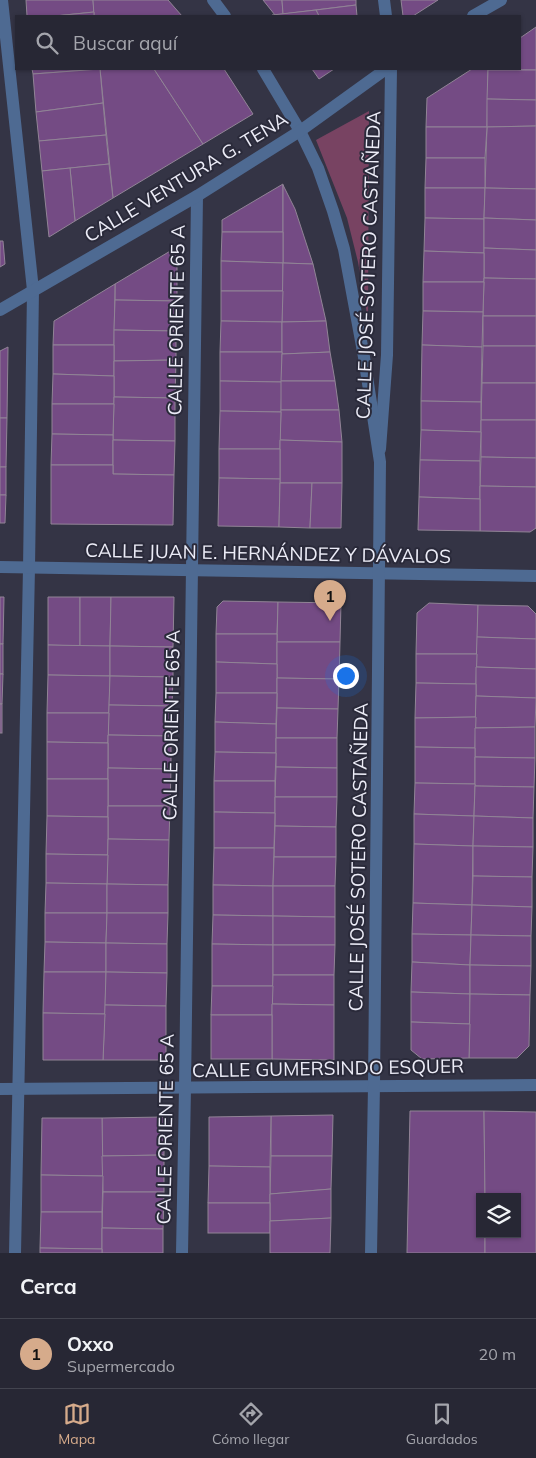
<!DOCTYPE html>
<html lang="es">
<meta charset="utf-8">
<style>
:root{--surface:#272734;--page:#2f2f3c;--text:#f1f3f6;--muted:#a4a5ac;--line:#43444f;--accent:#d6ab8b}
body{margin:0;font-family:Mulish,sans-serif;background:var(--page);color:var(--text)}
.controls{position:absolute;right:15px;bottom:15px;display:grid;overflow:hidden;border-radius:0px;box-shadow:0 1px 4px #0004}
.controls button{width:45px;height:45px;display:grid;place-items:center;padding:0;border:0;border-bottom:1px solid var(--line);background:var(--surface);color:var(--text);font:25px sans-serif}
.you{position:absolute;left:345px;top:675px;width:18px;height:18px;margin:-12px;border:4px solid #fff;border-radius:50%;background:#1a73e8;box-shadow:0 0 0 8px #1a73e833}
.badge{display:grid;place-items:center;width:32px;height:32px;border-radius:50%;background:var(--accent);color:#111;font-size:16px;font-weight:700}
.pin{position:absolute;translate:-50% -41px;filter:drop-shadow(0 1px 2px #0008)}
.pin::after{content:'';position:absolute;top:26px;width:18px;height:15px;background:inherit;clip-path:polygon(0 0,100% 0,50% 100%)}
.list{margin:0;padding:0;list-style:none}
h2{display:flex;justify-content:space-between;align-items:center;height:65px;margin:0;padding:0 20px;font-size:21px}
h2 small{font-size:16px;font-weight:400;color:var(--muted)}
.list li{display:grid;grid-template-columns:32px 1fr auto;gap:15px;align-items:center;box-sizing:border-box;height:70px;padding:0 20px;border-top:1px solid var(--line)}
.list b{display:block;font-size:19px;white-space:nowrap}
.list p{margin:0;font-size:16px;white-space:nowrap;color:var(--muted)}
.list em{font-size:16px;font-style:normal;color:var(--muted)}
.icon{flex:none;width:28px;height:28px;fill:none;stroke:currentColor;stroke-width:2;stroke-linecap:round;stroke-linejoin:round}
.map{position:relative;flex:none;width:536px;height:1253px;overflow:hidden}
.search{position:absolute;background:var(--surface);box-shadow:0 1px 4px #0004;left:15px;right:15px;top:15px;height:55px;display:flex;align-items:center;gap:12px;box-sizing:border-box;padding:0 18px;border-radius:0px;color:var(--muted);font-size:19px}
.sheet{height:135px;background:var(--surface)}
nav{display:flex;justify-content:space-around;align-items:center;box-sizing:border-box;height:70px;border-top:1px solid var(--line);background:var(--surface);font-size:14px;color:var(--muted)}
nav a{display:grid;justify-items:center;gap:2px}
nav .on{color:var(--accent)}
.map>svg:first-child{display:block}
.green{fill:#784362}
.building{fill:#744b84;stroke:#918496}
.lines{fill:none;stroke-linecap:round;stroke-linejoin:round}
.minor{stroke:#4e6a92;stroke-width:12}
.tertiary{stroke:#4e6a92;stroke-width:12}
.labels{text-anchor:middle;stroke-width:4;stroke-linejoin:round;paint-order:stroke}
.street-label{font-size:19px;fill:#ececf7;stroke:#2a2a3a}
</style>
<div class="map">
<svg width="536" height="1253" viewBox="0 0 536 1253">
<rect width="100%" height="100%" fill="#343445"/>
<!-- green -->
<polygon class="green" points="369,111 368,320 358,262 347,218 316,140"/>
<!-- building -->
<g class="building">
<polygon points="26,0 93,0 94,12 55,16 27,16"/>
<polygon points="93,0 168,0 182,16 94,16"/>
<polygon points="263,0 282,0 283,14 275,15"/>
<polygon points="282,0 356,0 356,5 283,14"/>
<polygon points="401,0 438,0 413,16 403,16"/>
<polygon points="356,5 357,16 319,16 316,10"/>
<polygon points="316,10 319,16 273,16 272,15"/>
<polygon points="94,12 94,16 55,16"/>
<polygon points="536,27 536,70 488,70 520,69 520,38"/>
<polygon points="32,69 100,69 33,74"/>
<polygon points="100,69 154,69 203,144 113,198"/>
<polygon points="100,69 103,103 36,112 33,74"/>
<polygon points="154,69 224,69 253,114 203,144"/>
<polygon points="312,69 334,69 319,79"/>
<polygon points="472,69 488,69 487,127 426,127 427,98"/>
<polygon points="488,70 536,70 536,100 487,99"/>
<polygon points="487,99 536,100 536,126 487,127"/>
<polygon points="103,103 106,135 39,141 36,112"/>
<polygon points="536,126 536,189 485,188 487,127"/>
<polygon points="426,127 487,127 485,158 426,158"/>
<polygon points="106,135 109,164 42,171 39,141"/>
<polygon points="426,158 485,158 485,188 425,188"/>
<polygon points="109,164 113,198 75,221 70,168"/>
<polygon points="70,168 75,221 49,237 42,171"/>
<polygon points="283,184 283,232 222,232 222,220"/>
<polygon points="283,185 295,209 313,264 283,263"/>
<polygon points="425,188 485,188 484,219 425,218"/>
<polygon points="485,188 536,189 536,220 484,218"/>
<polygon points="425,218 484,219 484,253 424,251"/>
<polygon points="484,218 536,220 536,250 484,248"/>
<polygon points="222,232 283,232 283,263 221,261"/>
<polygon points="0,241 3,241 5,264 0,267"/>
<polygon points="177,247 177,301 115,300 115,284"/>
<polygon points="484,248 536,250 536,279 484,278"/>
<polygon points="424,251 484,253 484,282 423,282"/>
<polygon points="221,261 283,263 283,291 221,291"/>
<polygon points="283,263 313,264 326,321 282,322"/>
<polygon points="484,278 536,279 536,316 483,316"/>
<polygon points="423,282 484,282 483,312 423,311"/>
<polygon points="115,284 114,345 53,345 54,321"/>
<polygon points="221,291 283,291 282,322 221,321"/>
<polygon points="115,300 177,301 176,331 114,330"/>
<polygon points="423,311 483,312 482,347 422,345"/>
<rect x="483" y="316" width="53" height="30"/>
<polygon points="221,321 282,322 282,352 220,352"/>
<polygon points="326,321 330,352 282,354 282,322"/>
<polygon points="114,330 176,331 176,360 114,361"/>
<polygon points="53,345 114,345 114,376 53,374"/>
<polygon points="422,345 482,347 481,402 421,401"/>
<polygon points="483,346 536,346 536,383 482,383"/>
<polygon points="8,347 7,418 0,418 0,351"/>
<polygon points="220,352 282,352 282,382 220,381"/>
<polygon points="330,352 335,381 281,381 282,354"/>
<polygon points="176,360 175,398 114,397 114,361"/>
<polygon points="53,374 114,376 114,404 52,404"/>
<polygon points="220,381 282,382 281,412 220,411"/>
<polygon points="281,381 335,381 339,410 281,410"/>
<polygon points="482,383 536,383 536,420 481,420"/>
<polygon points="114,397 175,398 175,441 113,440"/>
<polygon points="421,401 481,402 481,432 421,430"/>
<polygon points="52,404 114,404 113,435 52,434"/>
<polygon points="281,410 339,410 342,442 280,440"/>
<polygon points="220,411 281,412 280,449 219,449"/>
<polygon points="0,418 7,418 6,467 0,467"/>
<polygon points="481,420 536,420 536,458 481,457"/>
<polygon points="421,430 481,432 480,461 420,460"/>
<polygon points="52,434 113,435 113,465 51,465"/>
<polygon points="113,440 175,441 174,475 113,474"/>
<polygon points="280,440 342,442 342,483 280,483"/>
<polygon points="219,449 280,449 280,479 219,478"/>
<polygon points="481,457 536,458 536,487 480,486"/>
<polygon points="420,460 480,461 480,499 419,497"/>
<polygon points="51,465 113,465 113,474 174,475 173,525 51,524"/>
<rect x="0" y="467" width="6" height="28"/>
<polygon points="219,478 280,479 279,527 218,526"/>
<polygon points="280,483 312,483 310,528 279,527"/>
<polygon points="312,483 342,483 341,528 310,528"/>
<polygon points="480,486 536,487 536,528 530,532 480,531"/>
<polygon points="0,495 6,495 5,523 0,523"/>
<polygon points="419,497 480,499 480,531 418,530"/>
<polygon points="0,597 4,597 3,644 0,644"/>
<polygon points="48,597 80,597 80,646 48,645"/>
<polygon points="80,597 111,597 110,646 80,646"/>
<polygon points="111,597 174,597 173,647 110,646"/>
<polygon points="223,601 278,602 277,634 216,634 217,607"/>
<polygon points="278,602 341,603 340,642 277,642"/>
<polygon points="429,603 478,605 477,654 416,654 417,613"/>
<polygon points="478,605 528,606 536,614 536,639 477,637"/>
<polygon points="216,634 277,634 277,664 216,662"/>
<polygon points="477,637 536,639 536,669 476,667"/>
<polygon points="277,642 340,642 339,679 277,678"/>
<rect x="0" y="644" width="3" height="30"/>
<polygon points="48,645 110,646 110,676 48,675"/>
<polygon points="110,646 173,647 173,677 110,676"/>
<polygon points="416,654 477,654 476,684 416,683"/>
<polygon points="216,662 277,664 277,693 216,693"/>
<polygon points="476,667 536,669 536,698 476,696"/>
<polygon points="0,674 3,674 2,704 0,704"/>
<polygon points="48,675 110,676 109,713 47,713"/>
<polygon points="110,676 173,677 172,706 109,705"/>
<polygon points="277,678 339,679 338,709 277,708"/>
<polygon points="416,683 476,684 476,717 415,718"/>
<polygon points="216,693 277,693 276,724 215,722"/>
<polygon points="476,696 536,698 535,727 475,728"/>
<rect x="0" y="704" width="2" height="29"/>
<polygon points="109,705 172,706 171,736 108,735"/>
<polygon points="277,708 338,709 337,738 276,738"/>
<polygon points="47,713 109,713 108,743 47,742"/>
<polygon points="476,717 475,748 415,747 415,718"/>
<polygon points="215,722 276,724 276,753 215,752"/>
<polygon points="535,727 535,758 475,757 475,728"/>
<polygon points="108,735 171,736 171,769 108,768"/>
<polygon points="276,738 337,738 337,768 276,767"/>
<polygon points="47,742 108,743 108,779 47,779"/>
<polygon points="415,747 475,748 475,784 415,783"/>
<polygon points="215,752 276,753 275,781 214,781"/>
<polygon points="475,757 535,758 534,787 475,786"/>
<polygon points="276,767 337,768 337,797 275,797"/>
<polygon points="108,768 171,769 170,806 108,806"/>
<polygon points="47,779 108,779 108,817 47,816"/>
<polygon points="214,781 275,781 275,813 214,812"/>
<polygon points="415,783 475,784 474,816 414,814"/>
<polygon points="475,786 534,787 533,818 474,816"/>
<polygon points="275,797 337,797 336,827 275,826"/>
<polygon points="108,806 170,806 169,840 108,839"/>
<polygon points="214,812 275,813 274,848 214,848"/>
<polygon points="414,814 474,816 473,846 414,844"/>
<polygon points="47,816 108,817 108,855 46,854"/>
<polygon points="474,816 533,818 533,847 473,846"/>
<polygon points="275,826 336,827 336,857 274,857"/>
<polygon points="108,839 169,840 168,885 107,884"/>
<polygon points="414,844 473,846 472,905 413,903"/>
<polygon points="473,846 533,847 532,877 473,876"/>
<polygon points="214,848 274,848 273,886 213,885"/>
<polygon points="46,854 108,855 107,884 46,883"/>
<polygon points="274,857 336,857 335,886 273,886"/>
<polygon points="473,876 532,877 532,907 472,905"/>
<polygon points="46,883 107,884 107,913 45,913"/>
<polygon points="107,884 168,885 168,913 107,913"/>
<polygon points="213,885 273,886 273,916 213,915"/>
<polygon points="273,886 335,886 335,917 273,916"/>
<polygon points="413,903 472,905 471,935 412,934"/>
<polygon points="472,905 532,907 531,936 471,935"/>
<polygon points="45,913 107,913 106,943 45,942"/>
<polygon points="107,913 168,913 167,944 106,943"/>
<polygon points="213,915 273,916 273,945 212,944"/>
<polygon points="273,916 335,917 335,945 273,945"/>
<polygon points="412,934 471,935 470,965 412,962"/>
<polygon points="471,935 531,936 531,966 470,965"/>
<polygon points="45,942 106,943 106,972 44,972"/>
<polygon points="106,943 167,944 167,973 106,972"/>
<polygon points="212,944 273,945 273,986 212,986"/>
<polygon points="273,945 335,945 334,975 273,975"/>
<polygon points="412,962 470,965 470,994 411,992"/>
<polygon points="470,965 531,966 530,995 470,994"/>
<polygon points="44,972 106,972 105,1014 43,1013"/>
<polygon points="106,972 167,973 166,1006 105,1005"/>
<polygon points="273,975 334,975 334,1005 272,1004"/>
<polygon points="212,986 273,986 272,1015 211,1015"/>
<polygon points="411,992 470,994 470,1024 411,1022"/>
<polygon points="470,994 530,995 529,1046 517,1058 469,1058"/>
<polygon points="272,1004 334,1005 334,1060 272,1059"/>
<polygon points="105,1005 166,1006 166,1060 103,1060"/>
<polygon points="43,1013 105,1014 103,1060 43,1060"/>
<rect x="211" y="1015" width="61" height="44"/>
<polygon points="411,1022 470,1024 469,1058 422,1059 411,1050"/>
<polygon points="410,1111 484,1111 485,1197 480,1197 480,1234 485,1234 485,1253 407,1253"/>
<polygon points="484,1111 536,1112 536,1253 485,1253 485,1234 517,1234 517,1197 485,1197"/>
<polygon points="333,1115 332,1156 271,1156 271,1116"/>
<polygon points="271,1116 270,1167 209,1166 209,1117"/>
<polygon points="164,1117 164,1155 102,1156 102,1118"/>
<polygon points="42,1118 102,1118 103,1176 41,1175"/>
<polygon points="164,1155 164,1192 103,1192 102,1156"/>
<polygon points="271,1156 332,1156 331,1189 270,1194"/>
<polygon points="209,1166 270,1167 270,1203 208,1203"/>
<polygon points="41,1175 103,1176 102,1212 41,1212"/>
<polygon points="331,1189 331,1218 270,1221 270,1194"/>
<polygon points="103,1192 164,1192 163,1229 102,1228"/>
<rect x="208" y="1203" width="62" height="30"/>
<polygon points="41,1212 102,1212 102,1249 40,1248"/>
<polygon points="331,1218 330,1253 270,1253 270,1221"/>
<polygon points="102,1228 163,1229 163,1253 102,1253"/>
<polygon points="40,1248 102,1249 102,1253 40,1253"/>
</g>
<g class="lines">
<!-- minor -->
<g class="minor">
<polyline points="2,0 33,290 29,568 15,1253"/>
<polyline points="384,0 386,16"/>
<polyline points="380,449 387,355 391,69"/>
<polyline points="0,567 536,576"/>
<polyline points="0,1089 536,1085"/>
<polyline points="182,1253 185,1088 197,196"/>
</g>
<!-- tertiary -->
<g class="tertiary">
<polyline points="213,0 225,16"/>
<polyline points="473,16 501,0"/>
<polyline points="263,69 300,131 318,168 333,211 344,249 364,357 380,462 374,1086 371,1253"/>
<polyline points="0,310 197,196 300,131 386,69"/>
</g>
</g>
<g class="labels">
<!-- street labels -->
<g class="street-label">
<text transform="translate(186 177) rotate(-31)" y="7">CALLE VENTURA G. TENA</text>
<text transform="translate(368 265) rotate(-88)" y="7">CALLE JOSÉ SOTERO CASTAÑEDA</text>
<text transform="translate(176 320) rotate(-89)" y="7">CALLE ORIENTE 65 A</text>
<text transform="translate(268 553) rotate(1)" y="7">CALLE JUAN E. HERNÁNDEZ Y DÁVALOS</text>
<text transform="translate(171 725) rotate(-89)" y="7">CALLE ORIENTE 65 A</text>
<text transform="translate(358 857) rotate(-89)" y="7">CALLE JOSÉ SOTERO CASTAÑEDA</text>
<text transform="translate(328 1068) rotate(-1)" y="7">CALLE GUMERSINDO ESQUER</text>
<text transform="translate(165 1129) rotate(-89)" y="7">CALLE ORIENTE 65 A</text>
</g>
</g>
</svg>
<div class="controls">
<button><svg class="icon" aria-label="layers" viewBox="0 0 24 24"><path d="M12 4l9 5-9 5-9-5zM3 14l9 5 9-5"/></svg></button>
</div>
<div class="you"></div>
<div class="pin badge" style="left:330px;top:621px">1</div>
<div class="search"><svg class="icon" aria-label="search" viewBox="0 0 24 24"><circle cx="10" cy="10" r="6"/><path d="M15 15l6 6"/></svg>Buscar aquí</div>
</div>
<section class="sheet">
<h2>Cerca<small></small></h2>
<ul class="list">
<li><span class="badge">1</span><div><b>Oxxo</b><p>Supermercado</p></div><em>20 m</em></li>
</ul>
</section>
<nav>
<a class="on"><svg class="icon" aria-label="map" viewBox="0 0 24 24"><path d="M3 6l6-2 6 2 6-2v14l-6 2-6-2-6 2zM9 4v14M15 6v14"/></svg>Mapa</a>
<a><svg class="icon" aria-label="directions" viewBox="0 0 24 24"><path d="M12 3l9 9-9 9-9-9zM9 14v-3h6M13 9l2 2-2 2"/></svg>Cómo llegar</a>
<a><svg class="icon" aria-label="saved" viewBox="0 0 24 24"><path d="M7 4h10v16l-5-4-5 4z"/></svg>Guardados</a>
</nav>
